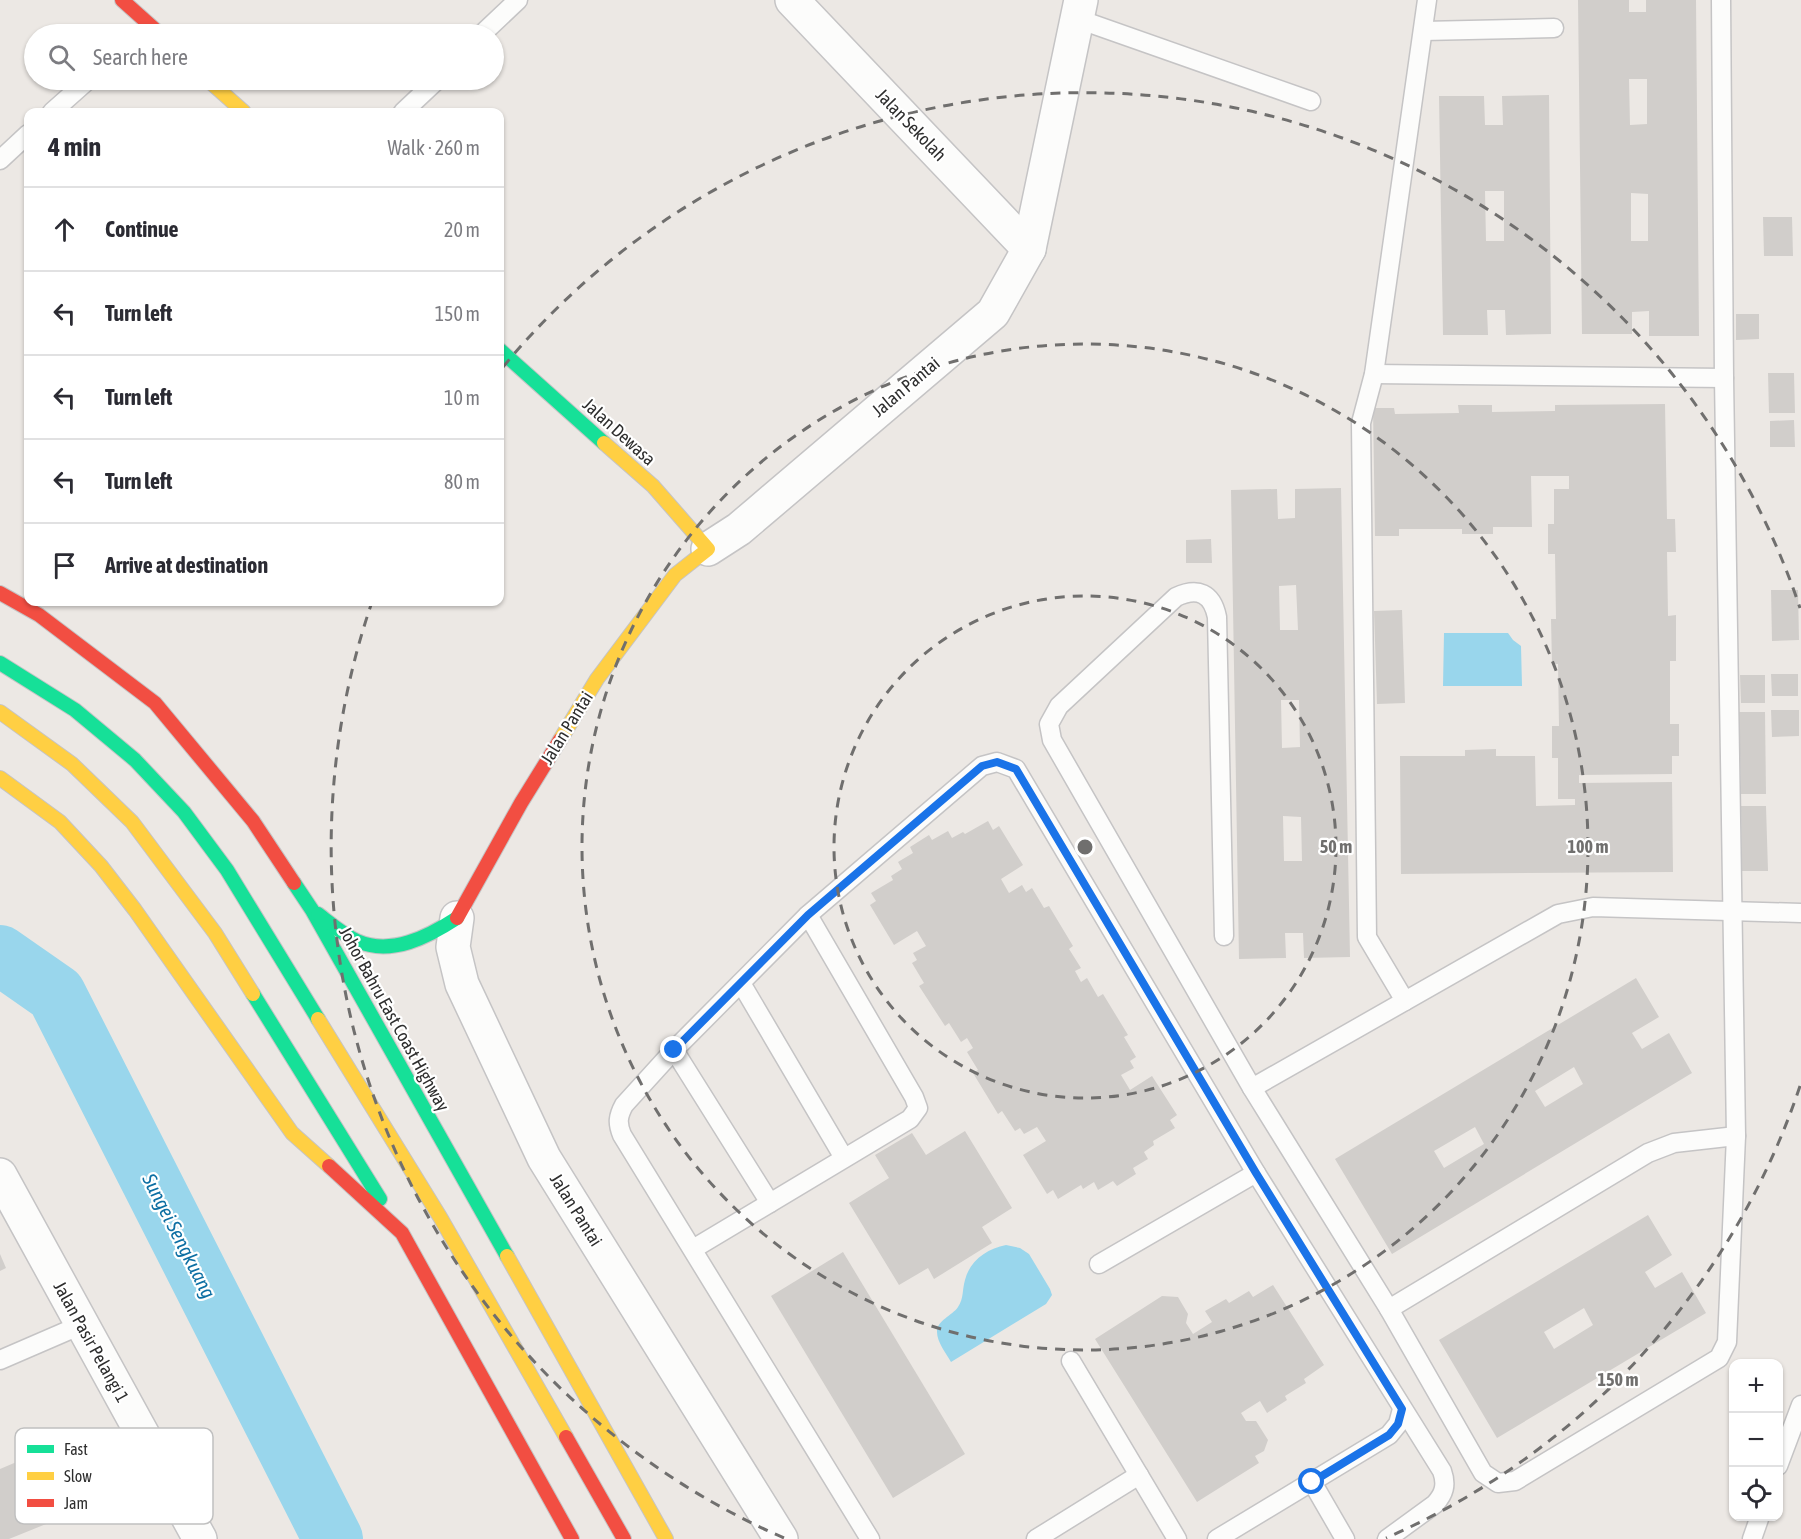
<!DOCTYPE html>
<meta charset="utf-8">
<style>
:root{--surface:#fff;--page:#f7f7f7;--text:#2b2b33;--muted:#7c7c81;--line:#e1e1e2}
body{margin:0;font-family:"Asap Condensed",sans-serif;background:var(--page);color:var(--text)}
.controls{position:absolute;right:18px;bottom:18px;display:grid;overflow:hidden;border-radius:12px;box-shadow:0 2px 4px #0004}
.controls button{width:54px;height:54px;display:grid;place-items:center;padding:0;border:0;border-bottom:2px solid var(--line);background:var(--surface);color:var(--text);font:30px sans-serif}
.stop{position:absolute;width:18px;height:18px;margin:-14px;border:4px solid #1a73e8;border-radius:50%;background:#fff}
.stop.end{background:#1a73e8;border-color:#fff;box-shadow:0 2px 6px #0008}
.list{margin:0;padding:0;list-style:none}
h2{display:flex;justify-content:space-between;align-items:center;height:78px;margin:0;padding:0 24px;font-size:26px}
h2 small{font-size:20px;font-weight:400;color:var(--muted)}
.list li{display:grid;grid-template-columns:39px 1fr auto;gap:18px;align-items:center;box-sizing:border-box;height:84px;padding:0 24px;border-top:2px solid var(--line)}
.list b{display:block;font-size:22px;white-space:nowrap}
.list em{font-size:20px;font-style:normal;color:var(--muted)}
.icon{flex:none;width:33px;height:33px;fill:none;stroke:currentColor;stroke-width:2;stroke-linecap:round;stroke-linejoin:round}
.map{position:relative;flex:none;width:1801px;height:1539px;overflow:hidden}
.search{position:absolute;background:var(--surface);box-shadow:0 2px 4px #0004;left:24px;top:24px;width:480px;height:66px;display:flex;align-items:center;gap:15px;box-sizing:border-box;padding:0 21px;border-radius:33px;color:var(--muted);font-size:22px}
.panel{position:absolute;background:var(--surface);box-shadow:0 2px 4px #0004;left:24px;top:108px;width:480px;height:498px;border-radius:12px}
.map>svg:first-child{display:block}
.water{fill:#99d6ec}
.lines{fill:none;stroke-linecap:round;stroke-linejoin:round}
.river{stroke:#99d6ec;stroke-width:60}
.building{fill:#d1cecb;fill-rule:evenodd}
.lane-casing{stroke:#c5c4c5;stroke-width:21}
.street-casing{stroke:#c5c4c5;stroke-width:36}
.fast-casing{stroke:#c5c4c5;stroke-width:16}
.slow-casing{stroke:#c5c4c5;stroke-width:16}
.jam-casing{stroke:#c5c4c5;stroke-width:16}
.lane{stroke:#fcfcfb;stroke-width:18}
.street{stroke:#fcfcfb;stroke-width:33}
.fast{stroke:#16e098;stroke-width:14}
.slow{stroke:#ffcf43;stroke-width:14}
.jam{stroke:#f24e42;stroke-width:14}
.route{stroke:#1a73e8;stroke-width:8}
.ring{fill:none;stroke:#706f6e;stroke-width:3;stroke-dasharray:10 8}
.labels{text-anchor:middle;stroke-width:4.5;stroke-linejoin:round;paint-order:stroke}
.street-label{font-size:18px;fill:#2e2e2e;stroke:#fff}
.water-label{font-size:20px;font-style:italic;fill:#0d6fa3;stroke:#fff}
.key{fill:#fff;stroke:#c0c0c0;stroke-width:1.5}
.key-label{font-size:16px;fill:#2e2e2e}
.centre{fill:#706f6e;stroke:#fff;stroke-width:3}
.ring-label{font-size:18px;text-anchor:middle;font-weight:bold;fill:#706f6e;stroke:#fff;stroke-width:4.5;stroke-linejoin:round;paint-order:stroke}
</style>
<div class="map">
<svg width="1801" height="1539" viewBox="0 0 1801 1539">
<rect width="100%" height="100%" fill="#ece8e4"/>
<!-- water -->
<g class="water">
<polygon points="1444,633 1508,633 1513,640 1521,646 1522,686 1443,686"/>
<path d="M1006,1245L1020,1248L1029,1254L1050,1289L1052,1295L1046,1304L951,1362C946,1353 937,1342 937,1332C937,1320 952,1316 958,1307C964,1298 962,1290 965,1280C970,1260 987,1249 1006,1245Z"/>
</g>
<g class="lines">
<!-- river -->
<polyline class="river" points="0,955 56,994 333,1539"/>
</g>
<!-- building -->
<g class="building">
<path d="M1578,0H1629V12H1646V0H1696L1699,336H1649V311L1632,312V334H1582ZM1629,79H1647V124L1630,125ZM1631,193L1648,194V241H1631Z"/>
<path d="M1549,95L1551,334L1506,335L1505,310H1487L1488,335H1443L1439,96H1484L1485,125H1503L1502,96ZM1485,191H1504V241H1486Z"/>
<polygon points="1763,217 1792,217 1793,256 1764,256"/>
<polygon points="1736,314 1759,314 1759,339 1736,340"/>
<polygon points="1768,373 1794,373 1795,413 1769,413"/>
<polygon points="1665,404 1667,519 1675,519 1676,552 1667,552 1668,616 1676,615 1676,661 1670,661 1670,724 1679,724 1679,756 1672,756 1672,774 1579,775 1579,783 1672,782 1673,872 1401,874 1400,756 1465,756 1465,750 1496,749 1496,756 1535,756 1536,806 1575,805 1575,799 1558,799 1558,758 1552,758 1552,726 1559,726 1558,664 1552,664 1551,619 1556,619 1555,554 1548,554 1548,524 1554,524 1554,489 1569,489 1569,476 1531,476 1532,527 1493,527 1493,534 1462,534 1462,529 1399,529 1399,536 1375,536 1373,408 1394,408 1395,414 1459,413 1458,405 1492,405 1492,412 1555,411 1555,405"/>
<polygon points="1794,420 1795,447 1770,447 1770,421"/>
<path d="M1341,488L1350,957L1304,958L1303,933H1285L1286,958L1239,959L1231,490L1277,489L1278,519L1295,518V489ZM1296,585L1298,630H1280L1279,586ZM1281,700H1299L1300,747L1282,748ZM1283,816L1301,817L1302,861H1284Z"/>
<polygon points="1211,539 1212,563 1186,563 1186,540"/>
<polygon points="1771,590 1798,590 1799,640 1772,641"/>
<polygon points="1402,610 1405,703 1377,704 1374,611"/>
<polygon points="1771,674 1798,674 1798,696 1772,696"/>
<polygon points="1740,675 1765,675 1765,703 1741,703"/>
<polygon points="1771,710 1799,710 1799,736 1772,737"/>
<polygon points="1739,712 1765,712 1766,794 1741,794"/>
<polygon points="1741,806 1766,806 1768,871 1742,871"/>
<polygon points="988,821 993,830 999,826 1023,865 1001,879 1009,893 1022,885 1026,892 1032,888 1044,908 1049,906 1073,946 1069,949 1081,968 1075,971 1081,982 1087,978 1098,997 1103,994 1128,1035 1124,1037 1136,1057 1130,1061 1134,1068 1121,1075 1130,1090 1152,1076 1177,1115 1170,1120 1175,1128 1153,1141 1154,1145 1144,1152 1148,1159 1133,1168 1136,1174 1117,1186 1113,1181 1098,1190 1094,1182 1083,1189 1081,1185 1058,1199 1053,1190 1047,1194 1023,1155 1046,1141 1037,1127 1024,1134 1020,1128 1015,1131 1002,1111 998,1114 973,1073 978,1070 967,1052 973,1048 967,1038 961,1042 949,1023 945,1026 919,986 924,983 912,963 917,960 913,953 926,946 917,931 894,945 870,905 876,901 871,893 893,880 891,876 902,869 898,862 913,853 910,847 929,835 932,840 948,831 952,838 963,832 965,834"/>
<path d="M1636,978L1659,1017L1632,1033L1642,1049L1669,1033L1692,1073L1392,1254L1335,1159ZM1574,1067L1583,1084L1545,1107L1535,1091ZM1475,1127L1484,1144L1444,1168L1434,1151Z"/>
<polygon points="965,1131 1012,1208 982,1227 992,1243 934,1279 928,1268 899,1285 849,1203 889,1178 875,1155 912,1133 926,1155"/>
<path d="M1648,1215L1672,1255L1645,1272L1655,1288L1682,1272L1706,1313L1497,1438L1439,1340ZM1584,1308L1593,1325L1554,1349L1544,1332Z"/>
<polygon points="843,1252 965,1454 893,1498 771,1296"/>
<polygon points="0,1254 6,1268 0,1271"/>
<polygon points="1273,1285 1324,1365 1304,1379 1306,1383 1285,1396 1287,1400 1267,1413 1260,1401 1241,1413 1246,1421 1256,1421 1268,1440 1264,1451 1255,1456 1259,1463 1197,1502 1095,1339 1162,1296 1178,1297 1188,1314 1186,1323 1193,1334 1212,1322 1205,1311 1226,1299 1229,1303 1249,1291 1253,1297"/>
<polygon points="26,1458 51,1522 9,1539 0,1539 0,1469"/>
</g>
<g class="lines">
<!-- lane casing -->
<g class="lane-casing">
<g id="lane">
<polyline points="1078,19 1311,101"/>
<polyline points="1423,31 1554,28"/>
<polyline points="482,34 518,0"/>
<polyline points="52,112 88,80"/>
<polyline points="403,112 437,80"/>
<polyline points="0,160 28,134"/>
<polyline points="1374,374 1724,378"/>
<path d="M1224,936L1217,617C1212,593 1198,587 1176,597L1059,706L1049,724L1052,740L1252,1088L1558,914L1593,907L1801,913"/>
<polyline points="741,983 844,1158"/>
<polyline points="1405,1001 1367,937 1361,423 1374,374 1427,0"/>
<polyline points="674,1050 770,1203"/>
<polyline points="1252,1088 1389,1309 1483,1473 1498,1483 1515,1481 1719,1358 1727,1342 1736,1136 1724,378 1721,0"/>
<polyline points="693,1249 910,1119 918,1108 914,1097 808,915"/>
<polyline points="1099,1264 1256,1173"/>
<polyline points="1389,1309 1648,1153 1674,1143 1736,1136"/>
<polyline points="0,1360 81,1325"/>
<polyline points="1071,1361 1177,1539"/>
<polyline points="1778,1466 1801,1405"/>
<polyline points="1312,1482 1345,1539"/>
<path d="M870,1539L622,1135C617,1123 618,1116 624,1105L674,1050L808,915L982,766L997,762L1016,769L1256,1173L1442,1471C1447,1485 1444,1494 1435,1504L1387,1539"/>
<polyline points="1036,1539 1139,1475"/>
<polyline points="1217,1539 1389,1435 1398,1424 1402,1409"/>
<polyline points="1752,1539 1760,1516"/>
</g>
</g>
<!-- street casing -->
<g class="street-casing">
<g id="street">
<polyline points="792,0 1029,249"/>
<polyline points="708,549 739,529 759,512 993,313 1029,249 1081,0"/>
<polyline points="457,918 453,947 462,984 544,1158 781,1539"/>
<polyline points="0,1175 200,1539"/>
</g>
</g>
<!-- fast casing -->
<g class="fast-casing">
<g id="fast">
<polyline points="500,350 604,443"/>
<polyline points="0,663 75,710 135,760 184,812 227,870 318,1019"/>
<polyline points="294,883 312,910 507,1256"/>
<path d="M318,914C330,923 342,934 357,941C391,956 428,937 457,918"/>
<polyline points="253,994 380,1199"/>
</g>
</g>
<!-- slow casing -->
<g class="slow-casing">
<g id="slow">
<polyline points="208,80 244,112"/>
<polyline points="0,712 72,764 132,822 215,933 253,994"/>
<polyline points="560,740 597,679 675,575 708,549 653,486 604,443"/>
<polyline points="0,778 60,822 101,866 135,910 292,1133 329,1166"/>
<polyline points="318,1019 440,1217 566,1437"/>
<polyline points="507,1256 666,1539"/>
</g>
</g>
<!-- jam casing -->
<g class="jam-casing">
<g id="jam">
<polyline points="122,0 160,34"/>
<polyline points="0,593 39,615 155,703 253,821 294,883"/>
<polyline points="457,918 521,803 560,740"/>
<polyline points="329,1166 402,1233 572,1539"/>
<polyline points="566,1437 624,1539"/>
</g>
</g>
<!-- lane -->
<use href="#lane" class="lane"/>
<!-- street -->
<use href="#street" class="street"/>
<!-- fast -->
<use href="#fast" class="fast"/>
<!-- slow -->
<use href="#slow" class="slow"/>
<!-- jam -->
<use href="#jam" class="jam"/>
</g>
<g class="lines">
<!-- route -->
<polyline class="route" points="674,1050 808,915 982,766 997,762 1016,769 1256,1173 1402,1409 1398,1424 1389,1435 1312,1482"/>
</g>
<!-- distance rings -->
<g class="ring">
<circle cx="1085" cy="847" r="251"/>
<circle cx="1085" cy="847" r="503"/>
<path d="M1800 1086A754 754 0 0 1 1386 1538M784 1538A754 754 0 0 1 372 602M503 367A754 754 0 0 1 1800 608"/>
</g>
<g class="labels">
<!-- street labels -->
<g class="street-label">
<text transform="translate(911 125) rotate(46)" y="6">Jalan Sekolah</text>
<text transform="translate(906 387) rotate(-40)" y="6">Jalan Pantai</text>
<text transform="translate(619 432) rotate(42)" y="6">Jalan Dewasa</text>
<text transform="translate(567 728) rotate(-58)" y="6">Jalan Pantai</text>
<text transform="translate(394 1019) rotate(61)" y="6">Johor Bahru East Coast Highway</text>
<text transform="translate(576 1210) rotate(58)" y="6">Jalan Pantai</text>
<text transform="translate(91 1342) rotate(61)" y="6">Jalan Pasir Pelangi 1</text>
</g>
<!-- water labels -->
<g class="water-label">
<text transform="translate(179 1236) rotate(63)" y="7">Sungei Sengkuang</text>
</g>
</g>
<!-- legend -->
<rect x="15" y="1428" width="198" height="96" rx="9" class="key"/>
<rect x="27" y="1445" width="27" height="8" fill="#16e098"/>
<rect x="27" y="1472" width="27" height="8" fill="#ffcf43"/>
<rect x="27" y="1499" width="27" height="8" fill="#f24e42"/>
<g class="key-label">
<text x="64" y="1455">Fast</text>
<text x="64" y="1482">Slow</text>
<text x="64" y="1509">Jam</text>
</g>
<circle cx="1085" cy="847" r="9" class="centre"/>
<g class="ring-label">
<text x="1336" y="853">50 m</text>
<text x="1588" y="853">100 m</text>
<text x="1618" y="1386">150 m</text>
</g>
</svg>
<div class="controls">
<button>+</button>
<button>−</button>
<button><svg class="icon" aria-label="locate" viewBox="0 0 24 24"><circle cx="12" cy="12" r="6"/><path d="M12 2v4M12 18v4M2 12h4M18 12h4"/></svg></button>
</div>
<div class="stop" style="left:1312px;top:1482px"></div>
<div class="stop end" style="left:674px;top:1050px"></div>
<div class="search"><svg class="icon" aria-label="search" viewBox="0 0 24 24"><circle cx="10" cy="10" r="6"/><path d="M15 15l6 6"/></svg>Search here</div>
<section class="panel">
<h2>4 min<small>Walk · 260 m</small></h2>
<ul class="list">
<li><svg class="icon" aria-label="ahead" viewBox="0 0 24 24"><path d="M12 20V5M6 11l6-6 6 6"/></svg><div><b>Continue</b></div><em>20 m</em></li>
<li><svg class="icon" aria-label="left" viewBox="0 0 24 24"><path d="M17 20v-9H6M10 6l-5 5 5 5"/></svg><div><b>Turn left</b></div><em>150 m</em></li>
<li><svg class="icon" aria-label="left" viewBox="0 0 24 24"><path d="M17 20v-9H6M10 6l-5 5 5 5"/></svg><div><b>Turn left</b></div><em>10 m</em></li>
<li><svg class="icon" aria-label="left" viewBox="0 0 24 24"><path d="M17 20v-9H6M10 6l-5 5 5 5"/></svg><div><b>Turn left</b></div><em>80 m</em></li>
<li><svg class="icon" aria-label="arrive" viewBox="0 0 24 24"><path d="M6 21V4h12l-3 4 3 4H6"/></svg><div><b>Arrive at destination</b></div></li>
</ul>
</section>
</div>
